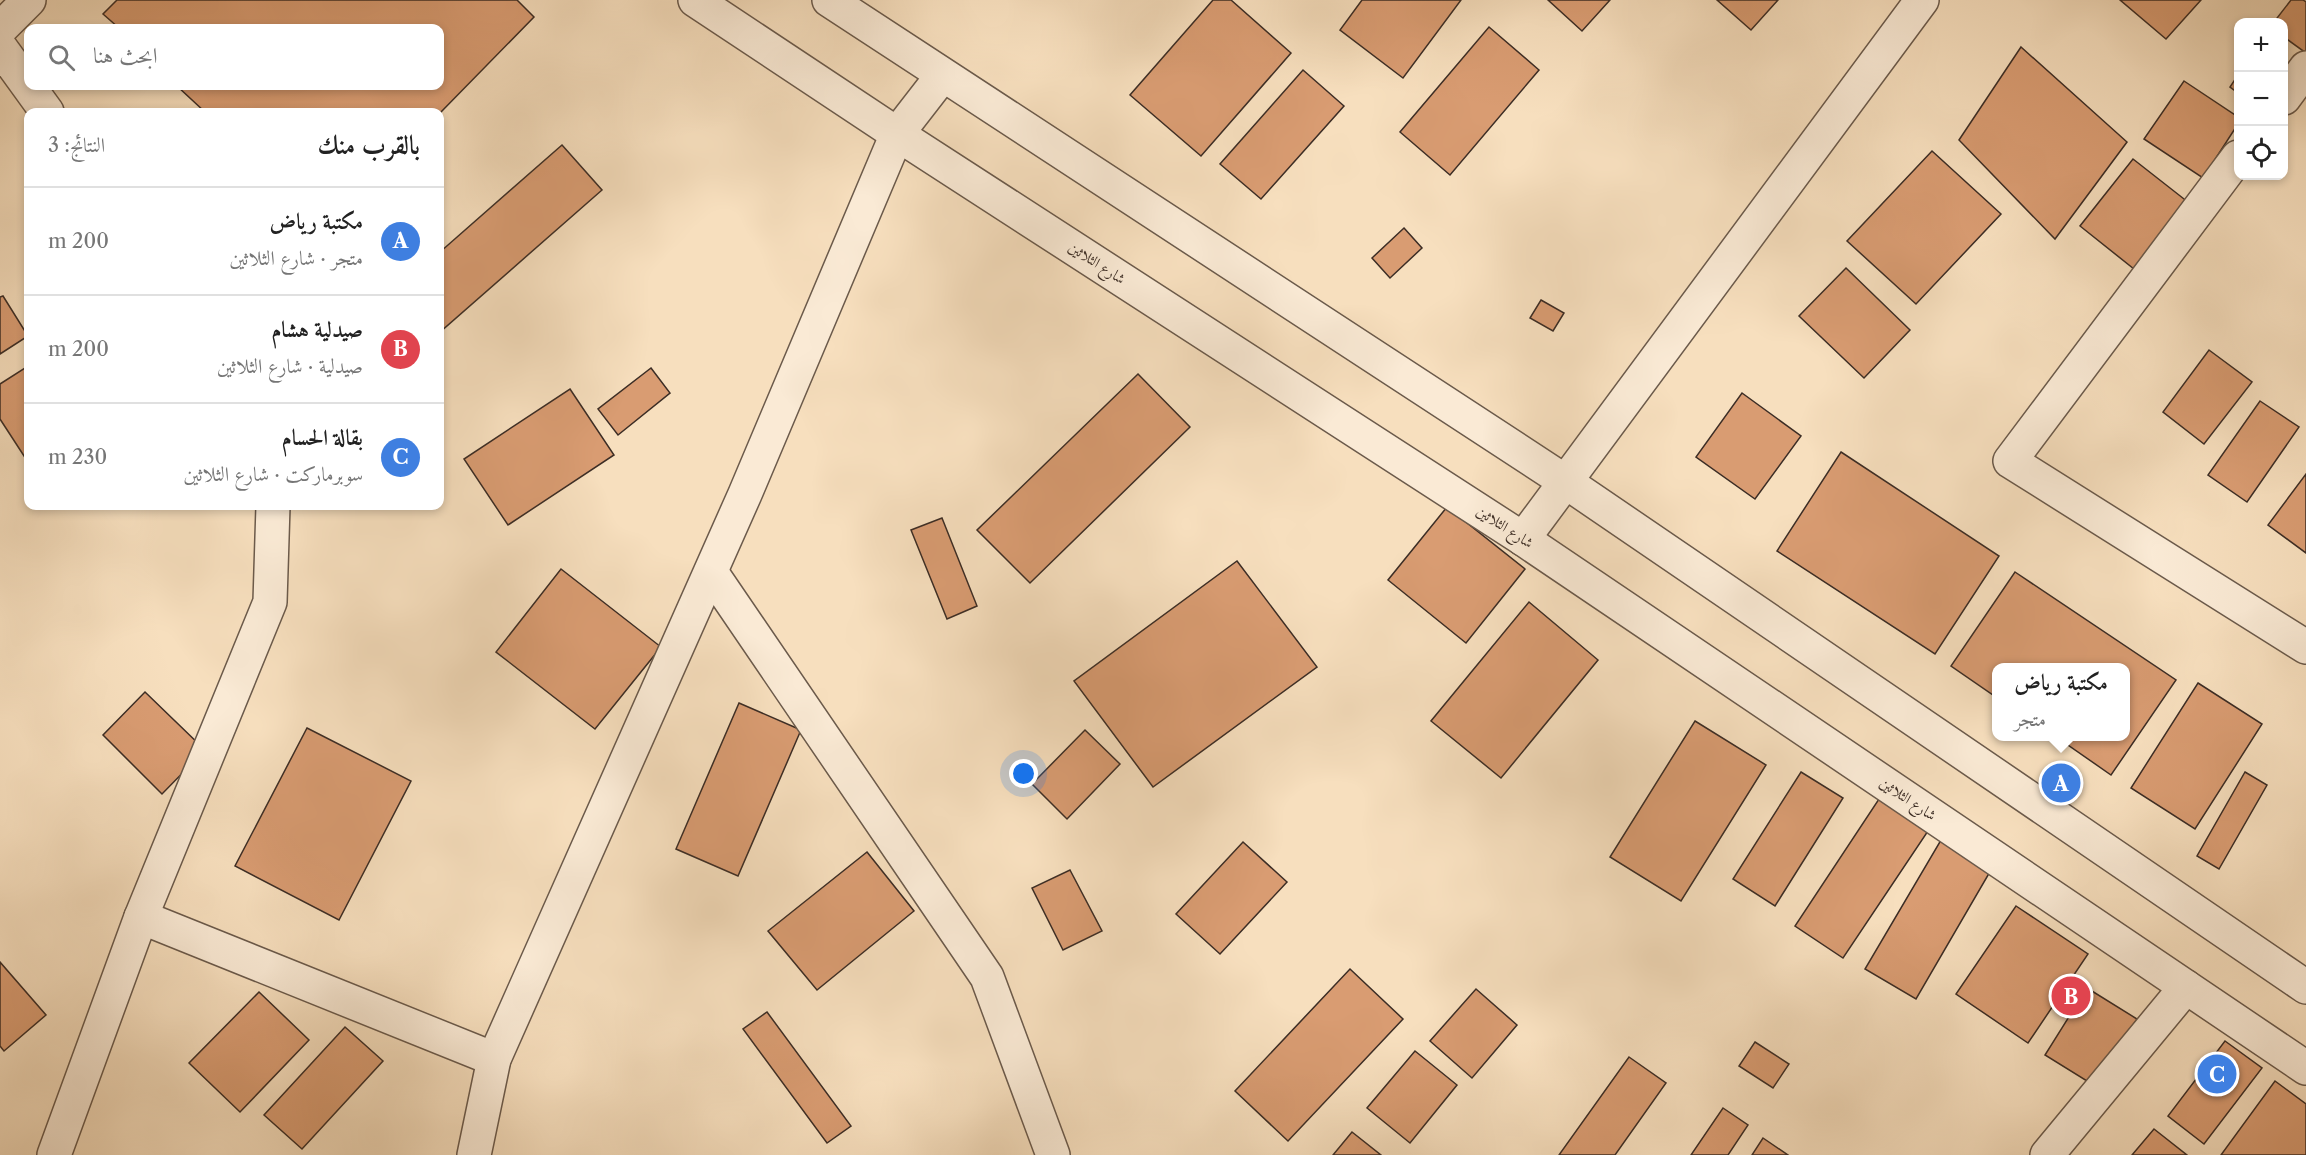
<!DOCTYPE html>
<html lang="ar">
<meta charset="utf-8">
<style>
:root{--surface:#fff;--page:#f6f6f6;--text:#222;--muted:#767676;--line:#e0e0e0;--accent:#8f2418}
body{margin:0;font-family:"Libre Caslon Text",Amiri,serif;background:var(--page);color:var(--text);direction:rtl}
.controls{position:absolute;right:18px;top:18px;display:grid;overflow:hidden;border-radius:12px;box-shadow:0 3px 9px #0003}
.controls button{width:54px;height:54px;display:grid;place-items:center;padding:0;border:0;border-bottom:2px solid var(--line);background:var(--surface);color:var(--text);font:30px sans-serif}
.you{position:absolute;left:1024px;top:774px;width:21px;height:21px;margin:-15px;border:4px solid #fff;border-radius:50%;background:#1a73e8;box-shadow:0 0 0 9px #1a73e833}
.badge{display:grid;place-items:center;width:39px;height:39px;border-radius:50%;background:var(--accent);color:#fff;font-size:20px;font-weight:700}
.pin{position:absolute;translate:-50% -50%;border:3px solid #fff;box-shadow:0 2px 6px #0006}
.popup{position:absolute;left:1992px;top:663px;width:138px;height:78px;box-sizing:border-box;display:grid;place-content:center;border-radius:12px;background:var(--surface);filter:drop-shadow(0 2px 4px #0005);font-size:20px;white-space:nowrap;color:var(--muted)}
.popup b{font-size:22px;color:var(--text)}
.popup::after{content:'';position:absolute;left:50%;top:100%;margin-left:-12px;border:12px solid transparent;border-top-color:var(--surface)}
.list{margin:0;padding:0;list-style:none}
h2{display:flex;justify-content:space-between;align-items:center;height:78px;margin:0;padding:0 24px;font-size:26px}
h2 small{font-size:20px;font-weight:400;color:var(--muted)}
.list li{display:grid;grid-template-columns:39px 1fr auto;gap:18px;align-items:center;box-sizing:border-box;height:108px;padding:0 24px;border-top:2px solid var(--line)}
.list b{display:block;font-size:22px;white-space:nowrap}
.list p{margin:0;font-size:20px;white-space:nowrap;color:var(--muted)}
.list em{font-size:20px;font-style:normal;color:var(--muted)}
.icon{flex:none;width:33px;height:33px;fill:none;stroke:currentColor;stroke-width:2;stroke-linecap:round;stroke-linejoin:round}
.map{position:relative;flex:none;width:2306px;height:1155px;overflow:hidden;direction:ltr}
.search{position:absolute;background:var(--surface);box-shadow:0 3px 9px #0003;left:24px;top:24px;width:420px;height:66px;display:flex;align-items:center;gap:15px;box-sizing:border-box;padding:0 21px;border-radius:12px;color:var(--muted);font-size:22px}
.panel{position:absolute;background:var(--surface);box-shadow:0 3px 9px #0003;left:24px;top:108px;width:420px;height:402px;border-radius:12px;direction:rtl}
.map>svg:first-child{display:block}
.building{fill:#d99c72;stroke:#3c2d25;stroke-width:1.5}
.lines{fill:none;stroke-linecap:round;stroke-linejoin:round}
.minor-casing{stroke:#6b5a4b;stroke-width:36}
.minor{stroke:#faead5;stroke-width:33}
.labels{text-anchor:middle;stroke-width:6;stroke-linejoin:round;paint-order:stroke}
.street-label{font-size:15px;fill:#3c2d25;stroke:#faead5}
</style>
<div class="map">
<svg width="2306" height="1155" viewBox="0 0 2306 1155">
<rect width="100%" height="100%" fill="#f7dfbe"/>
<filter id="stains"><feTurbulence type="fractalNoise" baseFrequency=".00333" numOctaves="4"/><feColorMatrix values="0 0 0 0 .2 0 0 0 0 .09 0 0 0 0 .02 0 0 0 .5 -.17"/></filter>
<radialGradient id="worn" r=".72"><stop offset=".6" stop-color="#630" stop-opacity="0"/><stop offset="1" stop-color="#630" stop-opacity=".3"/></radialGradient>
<!-- building -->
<g class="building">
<polygon points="117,0 517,0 534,17 440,113 205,112 177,86 440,86 440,28 119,28 103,14"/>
<polygon points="1213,0 1231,0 1291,53 1201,156 1130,95"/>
<polygon points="1362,0 1461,0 1403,78 1340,30"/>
<polygon points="1548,0 1610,0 1582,31"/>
<polygon points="1717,0 1778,0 1751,30"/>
<polygon points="2120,0 2201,0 2166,39"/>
<polygon points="2291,0 2303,0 2306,2 2306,53 2284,37 2284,22 2274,22"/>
<polygon points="1489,27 1539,70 1450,175 1400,132"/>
<polygon points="2021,47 2127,142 2055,239 1959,140"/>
<polygon points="1303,70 1344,106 1261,199 1220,164"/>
<polygon points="2238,75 2238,93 2230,87"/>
<polygon points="2184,81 2238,117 2238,124 2203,178 2144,139"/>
<polygon points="562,145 602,190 440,332 440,252"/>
<polygon points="1932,151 2001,214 1916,304 1847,241"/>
<polygon points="2133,159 2193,206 2139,273 2080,226"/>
<polygon points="1404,228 1422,248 1390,278 1372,258"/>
<polygon points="1846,268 1910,330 1864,378 1799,316"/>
<polygon points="3,296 28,336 0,354 0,297"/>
<polygon points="1541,300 1564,313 1553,331 1530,318"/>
<polygon points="2209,350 2252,382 2204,444 2163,412"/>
<polygon points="28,366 28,457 26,459 0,419 0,384"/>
<polygon points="651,368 670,393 618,435 598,409"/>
<polygon points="1138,374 1190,427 1030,583 977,530"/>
<polygon points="570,389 614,455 508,525 464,459"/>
<polygon points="1742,393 1801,436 1755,499 1696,457"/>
<polygon points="2260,401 2299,427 2247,502 2208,475"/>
<polygon points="1841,452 1999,556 1935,654 1777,551"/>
<polygon points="2306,474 2306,553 2268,525"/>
<polygon points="1447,507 1525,569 1466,643 1388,580"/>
<polygon points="942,518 977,606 947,619 911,530"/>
<polygon points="1237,561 1317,667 1153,787 1074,681"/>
<polygon points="561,569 661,647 595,729 496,652"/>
<polygon points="2015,572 2176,680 2111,775 2055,736 2126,736 2126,668 1996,668 1996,697 1951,666"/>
<polygon points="1529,602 1598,660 1501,778 1431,721"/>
<polygon points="2198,683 2262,724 2195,829 2131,788"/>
<polygon points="145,692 205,750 162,794 103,735"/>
<polygon points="739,703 801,730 738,876 676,849"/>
<polygon points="1695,721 1766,765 1681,901 1610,857"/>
<polygon points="307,728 411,781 339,920 235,866"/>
<polygon points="1085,730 1120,764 1067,819 1032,784"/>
<polygon points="1801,772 1843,798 1775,906 1733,879"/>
<polygon points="2245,772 2267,785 2219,869 2197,856"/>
<polygon points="1879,799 1928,831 1843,958 1795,926"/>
<polygon points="1941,840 1991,870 1916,999 1865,969"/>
<polygon points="1243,842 1287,882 1220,954 1176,914"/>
<polygon points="867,852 914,911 817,990 768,931"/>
<polygon points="1070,870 1102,931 1063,950 1032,888"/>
<polygon points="2016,906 2088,954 2028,1043 1956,994"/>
<polygon points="0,962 46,1015 4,1051 0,1046"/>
<polygon points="1350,969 1403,1019 1288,1141 1235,1091"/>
<polygon points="2087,988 2137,1019 2095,1086 2045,1055"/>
<polygon points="1476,989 1517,1025 1472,1078 1430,1041"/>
<polygon points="259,992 309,1040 240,1112 189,1063"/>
<polygon points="767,1012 851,1126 827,1143 743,1029"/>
<polygon points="345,1027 383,1061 302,1149 264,1115"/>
<polygon points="2225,1041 2262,1068 2204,1144 2168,1116"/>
<polygon points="1755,1042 1789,1064 1773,1088 1739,1066"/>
<polygon points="1415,1051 1457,1085 1410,1143 1367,1108"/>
<polygon points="1629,1057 1666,1083 1615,1155 1559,1155"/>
<polygon points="2275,1081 2306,1104 2306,1155 2221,1155"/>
<polygon points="1723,1108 1748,1125 1728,1155 1691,1155"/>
<polygon points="2154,1129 2187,1155 2132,1155"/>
<polygon points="1352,1132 1381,1155 1333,1155"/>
<polygon points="1763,1138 1788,1155 1752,1155"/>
</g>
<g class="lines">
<!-- minor casing -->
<g class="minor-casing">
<g id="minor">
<polyline points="695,0 897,134 1523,539 2306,1068"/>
<polyline points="829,0 1566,482 2306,987"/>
<polyline points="0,29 29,0"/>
<polyline points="0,47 47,112"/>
<polyline points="2284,98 2306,68"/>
<polyline points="2238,157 2010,461 2306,647"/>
<polyline points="1523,539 1922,0"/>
<polyline points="711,572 987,977 1053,1155"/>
<polyline points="141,917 494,1059"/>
<polyline points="54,1155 141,917 270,602 273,506"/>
<polyline points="474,1155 494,1059 745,494 897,134 942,76"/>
<polyline points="2047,1155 2186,987"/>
</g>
</g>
<!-- minor -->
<use href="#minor" class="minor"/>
</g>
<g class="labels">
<!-- street labels -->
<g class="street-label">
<text transform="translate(1097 263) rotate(33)" y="5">شارع الثلاثين</text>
<text transform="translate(1505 527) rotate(33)" y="5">شارع الثلاثين</text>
<text transform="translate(1908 799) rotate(34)" y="5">شارع الثلاثين</text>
</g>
</g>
<rect width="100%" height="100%" filter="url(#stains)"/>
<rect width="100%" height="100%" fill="url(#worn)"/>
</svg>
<div class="controls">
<button>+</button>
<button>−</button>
<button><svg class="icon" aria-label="locate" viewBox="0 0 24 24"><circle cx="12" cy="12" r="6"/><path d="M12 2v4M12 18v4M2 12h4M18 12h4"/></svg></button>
</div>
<div class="you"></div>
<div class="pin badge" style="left:2061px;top:783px;background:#3f7fe0">A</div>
<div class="popup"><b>مكتبة رياض</b>متجر</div>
<div class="pin badge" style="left:2071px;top:996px;background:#e0444e">B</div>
<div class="pin badge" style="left:2217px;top:1074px;background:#3f7fe0">C</div>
<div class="search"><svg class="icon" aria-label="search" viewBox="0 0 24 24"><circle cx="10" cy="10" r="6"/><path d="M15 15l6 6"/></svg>ابحث هنا</div>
<section class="panel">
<h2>بالقرب منك<small>النتائج: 3</small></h2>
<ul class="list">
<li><span class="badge" style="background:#3f7fe0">A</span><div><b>مكتبة رياض</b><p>متجر · شارع الثلاثين</p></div><em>200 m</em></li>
<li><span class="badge" style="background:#e0444e">B</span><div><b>صيدلية هشام</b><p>صيدلية · شارع الثلاثين</p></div><em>200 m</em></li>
<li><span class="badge" style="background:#3f7fe0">C</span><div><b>بقالة الحسام</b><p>سوبرماركت · شارع الثلاثين</p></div><em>230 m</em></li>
</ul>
</section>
</div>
